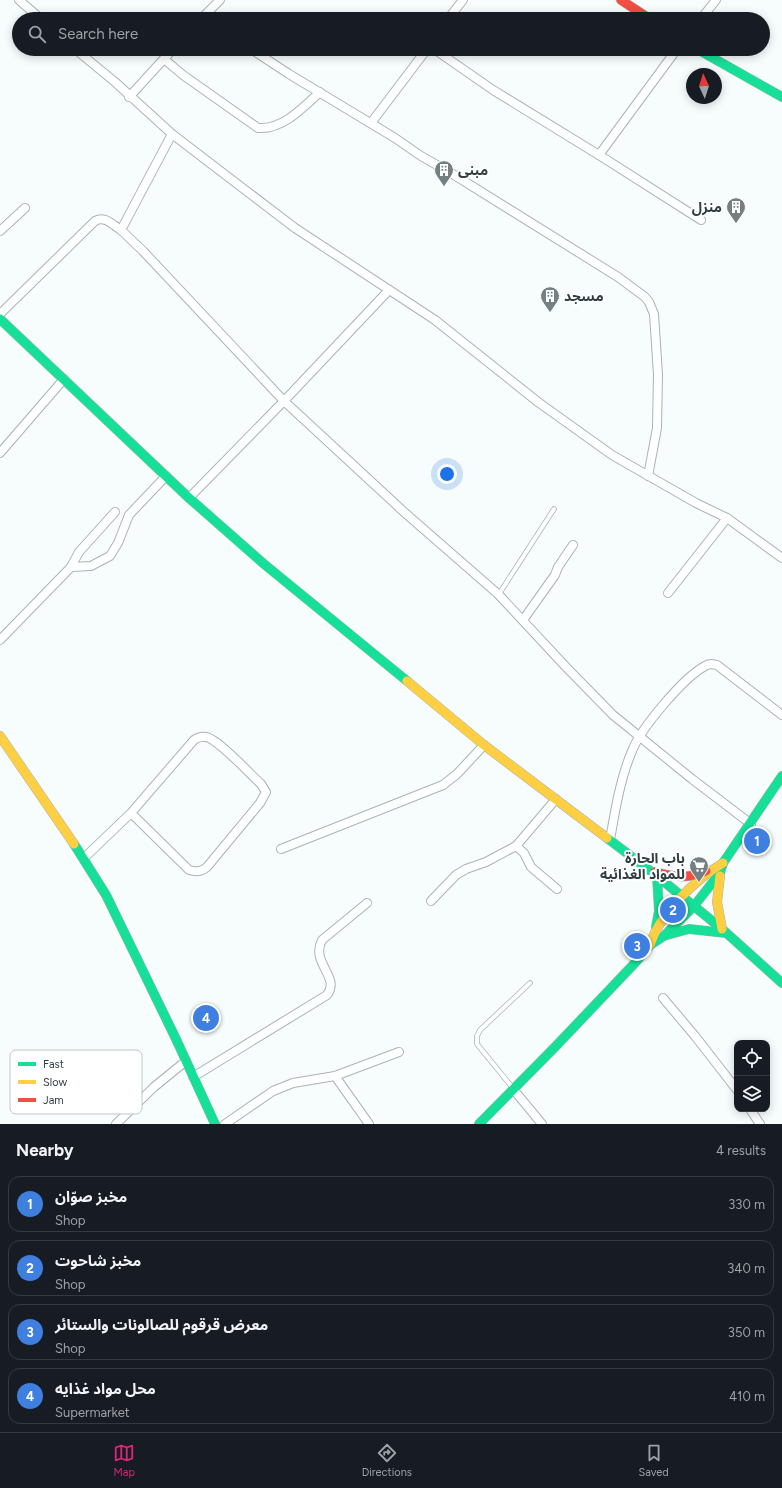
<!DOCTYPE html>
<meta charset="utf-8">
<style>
:root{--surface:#171b24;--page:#242831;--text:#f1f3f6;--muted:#9ea1a6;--line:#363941;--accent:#db2777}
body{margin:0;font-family:Figtree,"Noto Sans Arabic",sans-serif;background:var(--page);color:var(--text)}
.controls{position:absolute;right:12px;bottom:12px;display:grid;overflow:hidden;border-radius:8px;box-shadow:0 2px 10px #0003}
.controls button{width:36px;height:36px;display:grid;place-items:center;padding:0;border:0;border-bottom:1px solid var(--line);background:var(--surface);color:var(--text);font:20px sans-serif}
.compass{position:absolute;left:686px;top:68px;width:36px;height:36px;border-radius:50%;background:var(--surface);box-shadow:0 2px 10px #0003;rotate:356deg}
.you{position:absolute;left:447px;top:474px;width:14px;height:14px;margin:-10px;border:3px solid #fff;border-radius:50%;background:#1a73e8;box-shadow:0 0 0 6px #1a73e833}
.badge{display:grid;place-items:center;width:26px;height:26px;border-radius:50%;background:var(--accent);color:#fff;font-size:13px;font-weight:700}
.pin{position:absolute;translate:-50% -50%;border:2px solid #fff;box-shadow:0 1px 4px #0006}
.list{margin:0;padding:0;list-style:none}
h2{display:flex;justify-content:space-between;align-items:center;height:52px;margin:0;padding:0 16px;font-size:17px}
h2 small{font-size:13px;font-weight:400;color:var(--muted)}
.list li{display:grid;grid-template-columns:26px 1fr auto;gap:12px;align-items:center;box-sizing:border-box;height:56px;margin:0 8px 8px;padding:0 8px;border:1px solid var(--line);border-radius:12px}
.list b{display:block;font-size:15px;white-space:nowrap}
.list p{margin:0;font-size:13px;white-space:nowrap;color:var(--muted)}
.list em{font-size:13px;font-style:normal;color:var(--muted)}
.icon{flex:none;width:22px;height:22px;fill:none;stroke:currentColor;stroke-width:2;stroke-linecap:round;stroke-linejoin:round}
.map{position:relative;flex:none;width:782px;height:1124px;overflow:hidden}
.search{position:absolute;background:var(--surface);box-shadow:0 2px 10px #0003;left:12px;right:12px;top:12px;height:44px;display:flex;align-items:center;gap:10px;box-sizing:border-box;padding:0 14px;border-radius:22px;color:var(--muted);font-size:15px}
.sheet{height:308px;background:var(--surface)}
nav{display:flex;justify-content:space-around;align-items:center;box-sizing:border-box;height:56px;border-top:1px solid var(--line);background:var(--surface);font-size:11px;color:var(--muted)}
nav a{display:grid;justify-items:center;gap:2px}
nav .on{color:var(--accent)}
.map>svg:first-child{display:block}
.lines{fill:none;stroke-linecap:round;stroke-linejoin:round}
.lane-casing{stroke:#aab4b5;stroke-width:5.5}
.street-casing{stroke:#aab4b5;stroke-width:10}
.fast-casing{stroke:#aab4b5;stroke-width:10}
.slow-casing{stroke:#aab4b5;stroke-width:10}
.jam-casing{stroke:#aab4b5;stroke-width:10}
.lane{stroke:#feffff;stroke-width:4}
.street{stroke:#feffff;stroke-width:8}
.fast{stroke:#16e098;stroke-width:9}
.slow{stroke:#ffcf43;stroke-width:9}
.jam{stroke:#f24e42;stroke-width:9}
.labels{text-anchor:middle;stroke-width:4;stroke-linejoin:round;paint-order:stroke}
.poi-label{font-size:14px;font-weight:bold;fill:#2e3e41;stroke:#fff;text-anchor:start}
.key{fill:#fff;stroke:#c0c5c6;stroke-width:1}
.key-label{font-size:11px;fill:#2e3e41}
</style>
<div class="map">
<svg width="782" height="1124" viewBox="0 0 782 1124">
<rect width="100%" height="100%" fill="#f7fcfc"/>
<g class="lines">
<!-- lane casing -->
<g class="lane-casing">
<g id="lane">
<polyline points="499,594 554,509"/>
<polyline points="512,1087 477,1044 477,1036 480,1030 530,983"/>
</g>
</g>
<!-- street casing -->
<g class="street-casing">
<g id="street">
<polyline points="19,0 41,19"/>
<polyline points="201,19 220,0"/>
<polyline points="448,19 463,0"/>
<polyline points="701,19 716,0"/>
<polyline points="75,49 115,82 172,134 295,228 435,320 538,402 612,455 696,503 727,518 782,558"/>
<polyline points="251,49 289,74 395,138 421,156 451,173 618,277 645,297 649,302 654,314 658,375 657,428 648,476"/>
<polyline points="434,49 493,90 599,155 701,220"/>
<path d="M164,59L183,75L258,128C282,130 303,108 320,92"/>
<polyline points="129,97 173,49"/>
<polyline points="371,123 427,49"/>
<polyline points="172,134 121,230 143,251 284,401 404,512 498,594 566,667 613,715 692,779 751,824"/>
<polyline points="599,155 677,49"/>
<polyline points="0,231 25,208"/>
<path d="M0,314L95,221C104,215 113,225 121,230"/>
<polyline points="0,453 64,379"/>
<polyline points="189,498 284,401 389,290"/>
<polyline points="71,567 79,552 115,512"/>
<polyline points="668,593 727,518"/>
<polyline points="523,620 555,575 558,567 573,545"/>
<polyline points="0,640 71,567 91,566 110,556 118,543 129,515 166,476"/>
<path d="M610,840C615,811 620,779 632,751C641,728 683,678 705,666C709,663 713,664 717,665L782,715"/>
<polyline points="516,846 524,853 531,867 557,889"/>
<polyline points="281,849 443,785 457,774 484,745"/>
<path d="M84,858L131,813L194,740C197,738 201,736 206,737C218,739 250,774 261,784L266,792L260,803L207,867C201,872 196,872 189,870L131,813"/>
<polyline points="431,901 456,875 466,869 486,862 516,846 556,799"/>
<polyline points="663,998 695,1036 737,1090"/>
<polyline points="335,1076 369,1124"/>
<path d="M193,1077L327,995C341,977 310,963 322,940L367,903"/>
<polyline points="513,1089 542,1124"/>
<polyline points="750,1109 760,1124"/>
<polyline points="116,1124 154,1087 186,1061"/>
<polyline points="225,1124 273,1091 293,1083 335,1076 399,1052"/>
</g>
</g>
<!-- fast casing -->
<g class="fast-casing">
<g id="fast">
<polyline points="697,49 782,97"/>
<polyline points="0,319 189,498 264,564 407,681"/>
<polyline points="607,838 657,876 722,929 782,983"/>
<polyline points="74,844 106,895 176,1039 215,1124"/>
<polyline points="656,927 659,911 657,876"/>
<polyline points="667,935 689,929 726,933"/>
<polyline points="479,1124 555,1047 634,964 650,945 664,936 694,906 720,873 723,863 782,776"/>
</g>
</g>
<!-- slow casing -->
<g class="slow-casing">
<g id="slow">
<polyline points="407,681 484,745 607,838"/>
<polyline points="0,736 74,844"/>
<polyline points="720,876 717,902 722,929"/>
<path d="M650,945C660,913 695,880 723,863"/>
</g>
</g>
<!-- jam casing -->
<g class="jam-casing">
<g id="jam">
<polyline points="621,0 650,19"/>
<path d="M655,872C673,877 689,879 706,871"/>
</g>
</g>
<!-- lane -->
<use href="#lane" class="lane"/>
<!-- street -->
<use href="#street" class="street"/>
<!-- fast -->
<use href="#fast" class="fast"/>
<!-- slow -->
<use href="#slow" class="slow"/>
<!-- jam -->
<use href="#jam" class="jam"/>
</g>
<!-- icons -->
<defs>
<g id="building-pin" transform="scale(1)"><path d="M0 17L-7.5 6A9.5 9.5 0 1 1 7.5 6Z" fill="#748082" stroke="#fff"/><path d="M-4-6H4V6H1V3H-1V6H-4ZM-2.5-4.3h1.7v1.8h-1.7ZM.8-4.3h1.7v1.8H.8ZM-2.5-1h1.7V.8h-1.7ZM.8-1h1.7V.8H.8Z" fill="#fff"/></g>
<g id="supermarket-pin" transform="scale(1)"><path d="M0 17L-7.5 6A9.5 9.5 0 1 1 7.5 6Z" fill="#748082" stroke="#fff"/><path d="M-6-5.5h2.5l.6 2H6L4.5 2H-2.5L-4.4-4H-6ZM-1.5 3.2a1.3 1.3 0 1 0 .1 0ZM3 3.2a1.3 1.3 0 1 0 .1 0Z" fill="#fff"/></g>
</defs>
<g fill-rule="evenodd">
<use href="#building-pin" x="444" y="170"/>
<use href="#building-pin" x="736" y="207"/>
<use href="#building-pin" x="550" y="296"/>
<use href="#supermarket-pin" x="699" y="866"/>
</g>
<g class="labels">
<!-- poi labels -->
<g class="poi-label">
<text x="458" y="175">مبنى</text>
<text x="722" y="212" text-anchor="end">منزل</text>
<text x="564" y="301">مسجد</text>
<text x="685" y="863" text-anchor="end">باب الحارة<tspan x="685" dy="16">للمواد الغذائية</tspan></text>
</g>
</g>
<!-- legend -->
<rect x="10" y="1050" width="132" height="64" rx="6" class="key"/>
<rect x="18" y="1062" width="18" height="4" fill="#16e098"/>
<rect x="18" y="1080" width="18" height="4" fill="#ffcf43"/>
<rect x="18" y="1098" width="18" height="4" fill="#f24e42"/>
<g class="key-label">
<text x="43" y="1068">Fast</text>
<text x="43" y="1086">Slow</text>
<text x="43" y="1104">Jam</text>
</g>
</svg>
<div class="controls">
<button><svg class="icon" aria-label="locate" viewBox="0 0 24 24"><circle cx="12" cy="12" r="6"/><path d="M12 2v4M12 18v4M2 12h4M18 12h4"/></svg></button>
<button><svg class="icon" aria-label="layers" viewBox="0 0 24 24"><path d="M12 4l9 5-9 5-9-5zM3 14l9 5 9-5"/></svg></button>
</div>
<svg class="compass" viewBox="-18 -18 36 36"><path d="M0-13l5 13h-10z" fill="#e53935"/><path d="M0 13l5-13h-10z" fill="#9ea1a6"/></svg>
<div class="you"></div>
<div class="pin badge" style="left:757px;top:841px;background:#3f7fe0">1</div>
<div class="pin badge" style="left:673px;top:910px;background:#3f7fe0">2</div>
<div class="pin badge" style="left:637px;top:946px;background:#3f7fe0">3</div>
<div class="pin badge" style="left:206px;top:1018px;background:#3f7fe0">4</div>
<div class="search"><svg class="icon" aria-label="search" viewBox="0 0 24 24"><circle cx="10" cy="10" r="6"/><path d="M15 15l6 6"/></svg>Search here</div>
</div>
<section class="sheet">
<h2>Nearby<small>4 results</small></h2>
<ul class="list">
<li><span class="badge" style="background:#3f7fe0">1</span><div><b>مخبز صوّان</b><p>Shop</p></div><em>330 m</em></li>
<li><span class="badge" style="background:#3f7fe0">2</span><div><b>مخبز شاحوت</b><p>Shop</p></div><em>340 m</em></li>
<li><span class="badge" style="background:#3f7fe0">3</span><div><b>معرض قرقوم للصالونات والستائر</b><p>Shop</p></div><em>350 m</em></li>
<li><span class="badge" style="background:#3f7fe0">4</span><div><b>محل مواد غذايه</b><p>Supermarket</p></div><em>410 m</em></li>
</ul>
</section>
<nav>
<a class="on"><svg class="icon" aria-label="map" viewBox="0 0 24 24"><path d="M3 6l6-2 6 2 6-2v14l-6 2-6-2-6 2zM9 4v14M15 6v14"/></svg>Map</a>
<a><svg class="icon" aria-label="directions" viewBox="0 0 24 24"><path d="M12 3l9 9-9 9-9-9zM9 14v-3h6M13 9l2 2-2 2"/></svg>Directions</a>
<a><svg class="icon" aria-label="saved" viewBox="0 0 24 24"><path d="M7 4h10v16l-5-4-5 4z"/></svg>Saved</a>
</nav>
